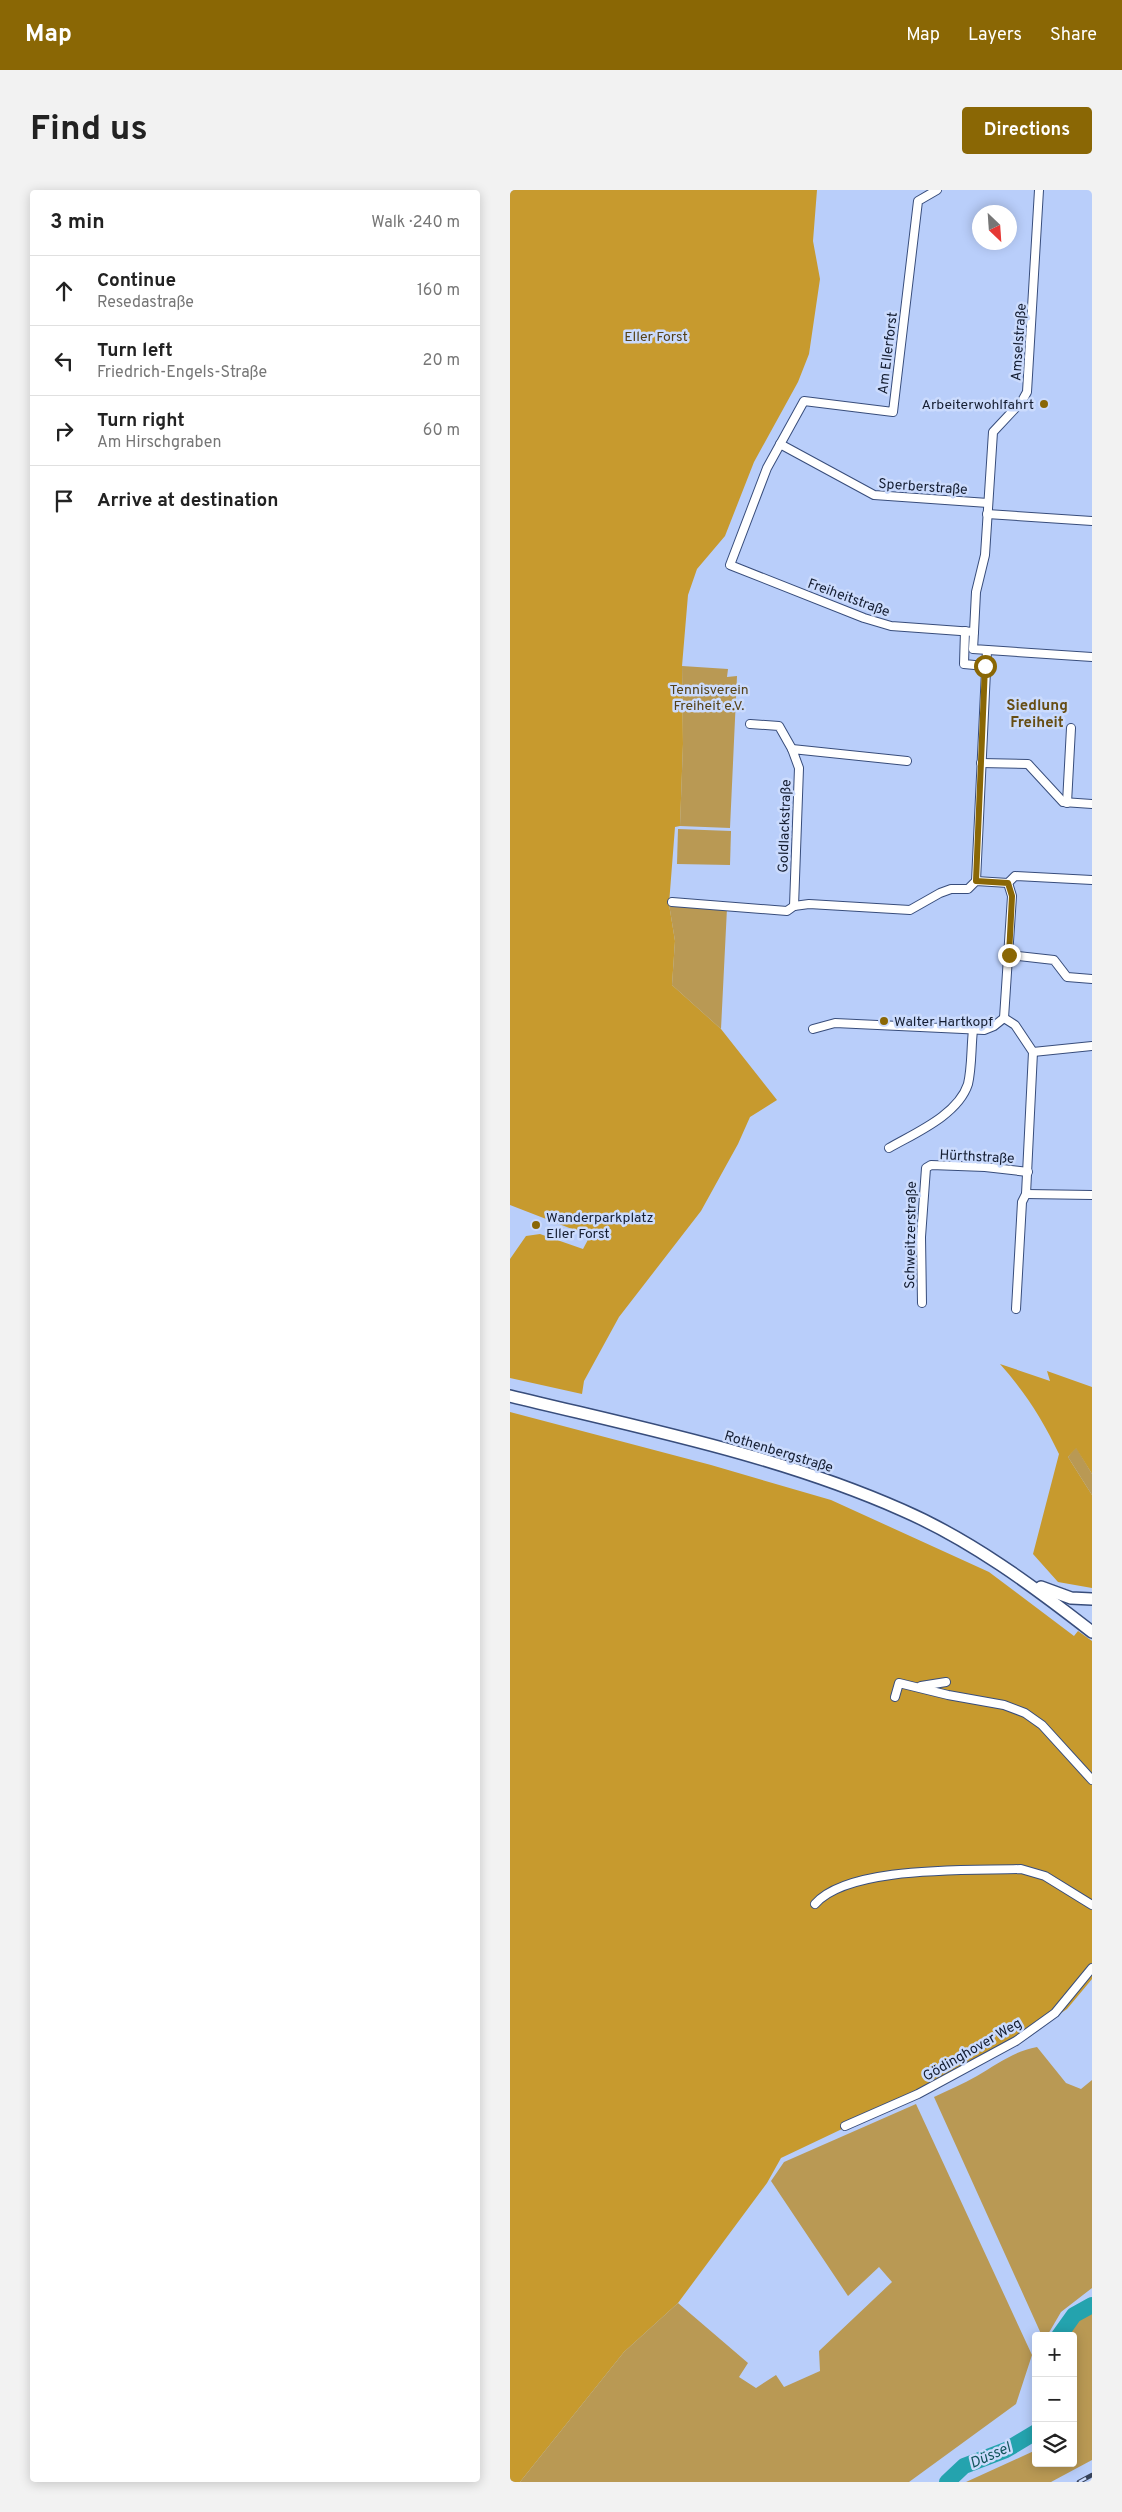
<!DOCTYPE html>
<meta charset="utf-8">
<style>
:root{--surface:#fff;--page:#f2f2f2;--text:#222;--muted:#767676;--line:#e0e0e0;--accent:#8a6705}
body{margin:0;font-family:Overpass,sans-serif;background:var(--page);color:var(--text)}
.controls{position:absolute;right:15px;bottom:15px;display:grid;overflow:hidden;border-radius:5px;box-shadow:0 2px 12px #0003}
.controls button{width:45px;height:45px;display:grid;place-items:center;padding:0;border:0;border-bottom:1px solid var(--line);background:var(--surface);color:var(--text);font:25px sans-serif}
.compass{position:absolute;left:462px;top:15px;width:45px;height:45px;border-radius:50%;background:var(--surface);box-shadow:0 2px 12px #0003;rotate:155deg}
.stop{position:absolute;width:15px;height:15px;margin:-11px;border:4px solid #8a6705;border-radius:50%;background:#fff}
.stop.end{background:#8a6705;border-color:#fff;box-shadow:0 1px 5px #0008}
.list{margin:0;padding:0;list-style:none}
h2{display:flex;justify-content:space-between;align-items:center;height:65px;margin:0;padding:0 20px;font-size:21px}
h2 small{font-size:16px;font-weight:400;color:var(--muted)}
.list li{display:grid;grid-template-columns:32px 1fr auto;gap:15px;align-items:center;box-sizing:border-box;height:70px;padding:0 20px;border-top:1px solid var(--line)}
.list b{display:block;font-size:19px;white-space:nowrap}
.list p{margin:0;font-size:16px;white-space:nowrap;color:var(--muted)}
.list em{font-size:16px;font-style:normal;color:var(--muted)}
.icon{flex:none;width:28px;height:28px;fill:none;stroke:currentColor;stroke-width:2;stroke-linecap:round;stroke-linejoin:round}
.map{position:relative;flex:none;width:582px;height:2292px;overflow:hidden;border-radius:5px}
header{display:flex;align-items:center;gap:30px;box-sizing:border-box;height:70px;padding:0 25px;background:var(--accent);color:#fff}
header strong{font-size:24px}
nav{display:flex;gap:28px;margin-inline-start:auto;font-size:18px}
.intro{display:flex;align-items:center;justify-content:space-between;box-sizing:border-box;height:120px;padding:0 30px}
h1{margin:0;font-size:35px}
.button{padding:12px 22px;border-radius:5px;background:var(--accent);color:#fff;font-size:18px;font-weight:700}
main{display:flex;gap:30px;padding:0 30px}
aside{flex:1;background:var(--surface);border-radius:5px;box-shadow:0 2px 12px #0003}
.map>svg:first-child{display:block}
.green{fill:#b99954}
.forest{fill:#c79a2e}
.lines{fill:none;stroke-linecap:round;stroke-linejoin:round}
.river{stroke:#24a3ae;stroke-width:16}
.street-casing{stroke:#384d7b;stroke-width:10}
.secondary-casing{stroke:#384d7b;stroke-width:14}
.street{stroke:#fff;stroke-width:8}
.secondary{stroke:#fff;stroke-width:11}
.rail-casing{stroke:#354159;stroke-width:4.5}
.rail{stroke:#cbdbfd;stroke-width:2.5;stroke-dasharray:8;stroke-linecap:butt}
.route{stroke:#8a6705;stroke-width:6}
.poi-dot{fill:#8a6705;stroke:#cbdbfd;stroke-width:2}
.labels{text-anchor:middle;stroke-width:5;stroke-linejoin:round;paint-order:stroke}
.park-label{font-size:14px;fill:#554218;stroke:#cbdbfd}
.street-label{font-size:14px;fill:#151e32;stroke:#cbdbfd}
.poi-label{font-size:14px;fill:#151e32;stroke:#cbdbfd;text-anchor:start}
.neighbourhood-label{font-size:15px;font-weight:bold;fill:#664d13;stroke:#cbdbfd}
.water-label{font-size:15px;font-style:italic;fill:#12555c;stroke:#cbdbfd}
</style>
<header>
<strong>Map</strong>
<nav><a>Map</a><a>Layers</a><a>Share</a></nav>
</header>
<div class="intro"><h1>Find us</h1><a class="button">Directions</a></div>
<main>
<aside>
<h2>3 min<small>Walk · 240 m</small></h2>
<ul class="list">
<li><svg class="icon" aria-label="ahead" viewBox="0 0 24 24"><path d="M12 20V5M6 11l6-6 6 6"/></svg><div><b>Continue</b><p>Resedastraße</p></div><em>160 m</em></li>
<li><svg class="icon" aria-label="left" viewBox="0 0 24 24"><path d="M17 20v-9H6M10 6l-5 5 5 5"/></svg><div><b>Turn left</b><p>Friedrich-Engels-Straße</p></div><em>20 m</em></li>
<li><svg class="icon" aria-label="right" viewBox="0 0 24 24"><path d="M7 20v-9h11M14 6l5 5-5 5"/></svg><div><b>Turn right</b><p>Am Hirschgraben</p></div><em>60 m</em></li>
<li><svg class="icon" aria-label="arrive" viewBox="0 0 24 24"><path d="M6 21V4h12l-3 4 3 4H6"/></svg><div><b>Arrive at destination</b></div></li>
</ul>
</aside>
<div class="map">
<svg width="582" height="2292" viewBox="0 0 582 2292">
<rect width="100%" height="100%" fill="#b9cefa"/>
<!-- green -->
<g class="green">
<polygon points="172,476 218,479 217,487 227,486 220,638 170,636 173,554"/>
<polygon points="168,639 221,641 220,675 167,674"/>
<polygon points="159,714 217,718 211,839 162,795 165,751"/>
<polygon points="566,1257 582,1284 582,1305 558,1267"/>
<path d="M527,1857L556,1893L571,1899L582,1890V2098L551,2122L537,2146H532L424,1907C438,1900 453,1894 467,1886C486,1875 504,1861 527,1857Z"/>
<polygon points="406,1914 522,2165 506,2214 399,2292 10,2292 114,2162 168,2113 238,2173 229,2187 246,2198 266,2185 274,2197 310,2181 309,2161 382,2092 369,2077 338,2106 261,1991 274,1972"/>
<polygon points="582,2122 582,2270 541,2292 456,2292 526,2260 526,2273 563,2273 563,2146 555,2146 568,2129"/>
</g>
<!-- forest -->
<g class="forest">
<polygon points="0,0 307,0 303,51 310,89 299,164 288,192 244,272 215,346 187,379 178,405 172,476 173,554 170,636 165,637 159,714 165,751 162,795 211,839 267,910 240,927 228,954 191,1021 109,1127 74,1191 72,1204 0,1188 0,1069 16,1046 30,1044 73,1059 80,1046 0,1015"/>
<path d="M490,1174L540,1191L537,1181L582,1197V1284L566,1258L558,1267L582,1305V1398L548,1392L523,1364L549,1264C533,1230 515,1202 490,1174Z"/>
<polygon points="0,1222 201,1275 321,1310 479,1382 564,1446 568,1441 582,1451 582,1789 557,1819 490,1864 271,1968 257,1993 168,2113 114,2162 10,2292 0,2292"/>
</g>
<g class="lines">
<!-- river -->
<g class="river">
<polyline points="549,2146 564,2125 582,2115"/>
<polyline points="437,2292 454,2276 496,2260 526,2242"/>
</g>
<!-- street casing -->
<g class="street-casing">
<g id="street">
<polyline points="427,0 408,11 383,222 294,211 257,278 220,375 354,428 381,436 464,442 463,459 582,467"/>
<polyline points="270,254 364,305 478,313"/>
<polyline points="477,324 582,331"/>
<polyline points="455,441 454,474 475,476"/>
<polyline points="464,442 466,402 475,365 483,242 512,211 517,202 529,0"/>
<polyline points="240,534 269,536 282,559"/>
<polyline points="471,573 518,574 553,612 582,614"/>
<polyline points="557,613 561,538"/>
<polyline points="466,691 477,460"/>
<polyline points="162,712 277,721 284,716 299,714 400,720 430,703 441,699 458,699 466,691 498,693 505,686 582,690"/>
<polyline points="284,716 289,578 282,559 397,571"/>
<polyline points="499,765 544,770 557,787 582,789"/>
<polyline points="494,828 505,835 523,862 516,1004 512,1012 506,1119"/>
<polyline points="494,828 502,706 498,693"/>
<polyline points="303,839 325,833 474,840 484,836 494,828"/>
<polyline points="523,862 582,856"/>
<path d="M379,958C405,943 448,925 458,894C462,877 461,857 463,840"/>
<polyline points="516,1004 582,1005"/>
<polyline points="412,1113 411,1047 416,978 421,975 475,977 518,982"/>
<polyline points="411,1496 436,1492"/>
<polyline points="385,1507 389,1493 438,1505 494,1515 515,1523 532,1535 582,1590"/>
<path d="M305,1714C339,1675 461,1681 511,1679L535,1686L582,1715"/>
<polyline points="335,1936 408,1904 506,1851 545,1823 582,1778"/>
</g>
</g>
<!-- secondary casing -->
<g class="secondary-casing">
<g id="secondary">
<path d="M0,1206C131,1238 268,1265 392,1320C461,1350 523,1396 582,1442"/>
<polyline points="531,1397 561,1408 582,1409"/>
</g>
</g>
<!-- street -->
<use href="#street" class="street"/>
<!-- secondary -->
<use href="#secondary" class="secondary"/>
<!-- rail casing -->
<g class="rail-casing">
<polyline id="rail" points="569,2292 582,2285"/>
</g>
<!-- rail -->
<use href="#rail" class="rail"/>
</g>
<g class="lines">
<!-- route -->
<polyline class="route" points="475,476 466,691 498,693 502,706 499,765"/>
</g>
<!-- markers -->
<g class="poi-dot">
<circle cx="534" cy="214" r="5"/>
<circle cx="374" cy="831" r="5"/>
<circle cx="26" cy="1035" r="5"/>
</g>
<g class="labels">
<!-- park labels -->
<g class="park-label">
<text x="146" y="151">Eller Forst</text>
<text x="199" y="504">Tennisverein<tspan x="199" dy="16">Freiheit e.V.</tspan></text>
</g>
<!-- street labels -->
<g class="street-label">
<text transform="translate(508 152) rotate(-86)" y="5">Amselstraße</text>
<text transform="translate(377 163) rotate(-83)" y="5">Am Ellerforst</text>
<text transform="translate(413 296) rotate(4)" y="5">Sperberstraße</text>
<text transform="translate(339 407) rotate(20)" y="5">Freiheitstraße</text>
<text transform="translate(274 636) rotate(-88)" y="5">Goldlackstraße</text>
<text transform="translate(467 966) rotate(3)" y="5">Hürthstraße</text>
<text transform="translate(400 1045) rotate(-89)" y="5">Schweitzerstraße</text>
<text transform="translate(269 1261) rotate(17)" y="5">Rothenbergstraße</text>
<text transform="translate(462 1859) rotate(-30)" y="5">Gödinghover Weg</text>
</g>
<!-- poi labels -->
<g class="poi-label">
<text x="524" y="219" text-anchor="end">Arbeiterwohlfahrt</text>
<text x="384" y="836">Walter Hartkopf</text>
<text x="36" y="1032">Wanderparkplatz<tspan x="36" dy="16">Eller Forst</tspan></text>
</g>
<!-- neighbourhood labels -->
<g class="neighbourhood-label">
<text x="527" y="520">Siedlung<tspan x="527" dy="17">Freiheit</tspan></text>
</g>
<!-- water labels -->
<g class="water-label">
<text transform="translate(480 2265) rotate(-24)" y="5">Düssel</text>
</g>
</g>
</svg>
<div class="controls">
<button>+</button>
<button>−</button>
<button><svg class="icon" aria-label="layers" viewBox="0 0 24 24"><path d="M12 4l9 5-9 5-9-5zM3 14l9 5 9-5"/></svg></button>
</div>
<svg class="compass" viewBox="-18 -18 36 36"><path d="M0-13l5 13h-10z" fill="#e53935"/><path d="M0 13l5-13h-10z" fill="#767676"/></svg>
<div class="stop" style="left:475px;top:476px"></div>
<div class="stop end" style="left:499px;top:765px"></div>
</div>
</main>
